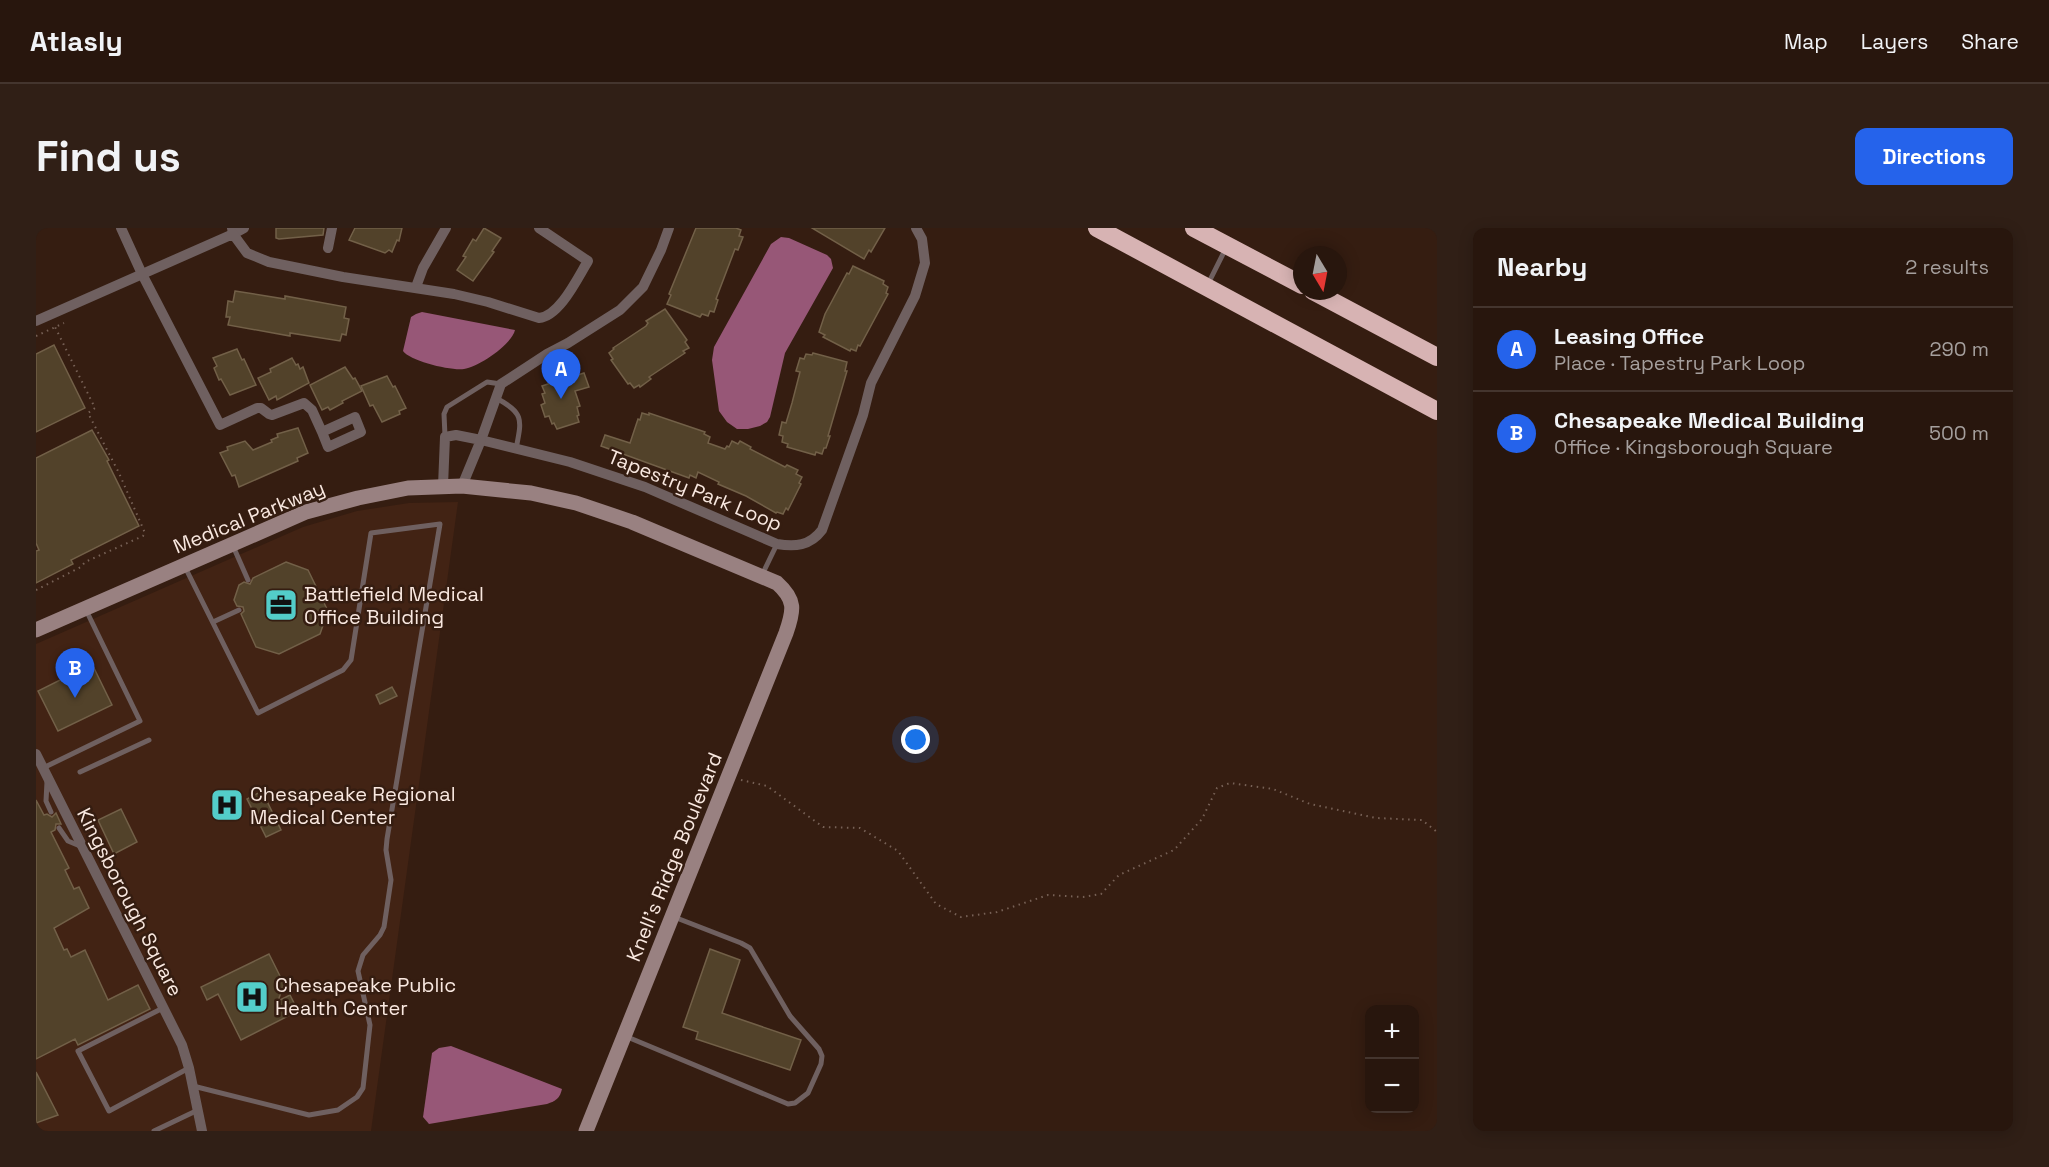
<!DOCTYPE html>
<meta charset="utf-8">
<style>
:root{--surface:#28160d;--page:#301f16;--text:#f1f3f6;--muted:#a59f9d;--line:#44352e;--accent:#2563eb}
body{margin:0;font-family:"Space Grotesk",sans-serif;background:var(--page);color:var(--text)}
.controls{position:absolute;right:18px;bottom:18px;display:grid;overflow:hidden;border-radius:12px;box-shadow:0 3px 15px #0003}
.controls button{width:54px;height:54px;display:grid;place-items:center;padding:0;border:0;border-bottom:2px solid var(--line);background:var(--surface);color:var(--text);font:30px sans-serif}
.compass{position:absolute;left:1257px;top:18px;width:54px;height:54px;border-radius:50%;background:var(--surface);box-shadow:0 3px 15px #0003;rotate:170deg}
.you{position:absolute;left:880px;top:512px;width:21px;height:21px;margin:-15px;border:4px solid #fff;border-radius:50%;background:#1a73e8;box-shadow:0 0 0 9px #1a73e833}
.badge{display:grid;place-items:center;width:39px;height:39px;border-radius:50%;background:var(--accent);color:#fff;font-size:20px;font-weight:700}
.pin{position:absolute;translate:-50% -50px;filter:drop-shadow(0 2px 3px #0008)}
.pin::after{content:'';position:absolute;top:32px;width:21px;height:18px;background:inherit;clip-path:polygon(0 0,100% 0,50% 100%)}
.list{margin:0;padding:0;list-style:none}
h2{display:flex;justify-content:space-between;align-items:center;height:78px;margin:0;padding:0 24px;font-size:26px}
h2 small{font-size:20px;font-weight:400;color:var(--muted)}
.list li{display:grid;grid-template-columns:39px 1fr auto;gap:18px;align-items:center;box-sizing:border-box;height:84px;padding:0 24px;border-top:2px solid var(--line)}
.list b{display:block;font-size:22px;white-space:nowrap}
.list p{margin:0;font-size:20px;white-space:nowrap;color:var(--muted)}
.list em{font-size:20px;font-style:normal;color:var(--muted)}
.map{position:relative;flex:none;width:1401px;height:903px;overflow:hidden;border-radius:12px}
header{display:flex;align-items:center;gap:36px;box-sizing:border-box;height:84px;padding:0 30px;background:var(--surface);border-bottom:2px solid var(--line)}
header strong{font-size:28px}
nav{display:flex;gap:33px;margin-inline-start:auto;font-size:21px}
.intro{display:flex;align-items:center;justify-content:space-between;box-sizing:border-box;height:144px;padding:0 36px}
h1{margin:0;font-size:42px}
.button{padding:15px 27px;border-radius:12px;background:var(--accent);color:#fff;font-size:21px;font-weight:700}
main{display:flex;gap:36px;padding:0 36px}
aside{flex:1;background:var(--surface);border-radius:12px;box-shadow:0 3px 15px #0003}
.map>svg:first-child{display:block}
.built{fill:#422314}
.water{fill:#975777}
.building{fill:#52422a;stroke:#726048;stroke-width:1.5}
.lines{fill:none;stroke-linecap:round;stroke-linejoin:round}
.path{stroke:#776156;stroke-width:2;stroke-dasharray:1.5 4.5;stroke-linecap:butt}
.lane{stroke:#6f6060;stroke-width:5}
.street{stroke:#6f6060;stroke-width:10}
.secondary{stroke:#998181;stroke-width:15}
.highway{stroke:#d7b3b3;stroke-width:18}
.labels{text-anchor:middle;stroke-width:5;stroke-linejoin:round;paint-order:stroke}
.street-label{font-size:20px;fill:#f9e8e0;stroke:#351d11}
.poi-label{font-size:20px;fill:#f9e8e0;stroke:#351d11;text-anchor:start}
</style>
<header>
<strong>Atlasly</strong>
<nav><a>Map</a><a>Layers</a><a>Share</a></nav>
</header>
<div class="intro"><h1>Find us</h1><a class="button">Directions</a></div>
<main>
<div class="map">
<svg width="1401" height="903" viewBox="0 0 1401 903">
<rect width="100%" height="100%" fill="#351d11"/>
<!-- built -->
<polygon class="built" points="422,274 335,903 0,903 0,416 267,299 321,283 373,275"/>
<!-- water -->
<g class="water">
<polygon points="745,9 753,10 791,27 795,31 797,40 749,125 734,189 731,194 724,198 712,201 701,201 691,194 683,183 676,132 678,119 735,16"/>
<path d="M386,84L479,102C476,116 443,139 428,141C415,143 374,133 367,123L375,89L380,86Z"/>
<path d="M415,818L526,861C524,870 520,873 511,876L393,896L387,889L396,825L403,820Z"/>
</g>
<!-- building -->
<g class="building">
<polygon points="240,0 288,0 287,7 243,11 240,10"/>
<polygon points="319,0 366,0 363,13 361,12 356,24 353,22 349,25 313,12"/>
<polygon points="448,0 465,10 456,23 458,24 437,53 421,42 430,29 427,28 437,11 440,13"/>
<polygon points="660,0 700,0 705,2 703,8 707,9 702,22 699,21 680,71 682,72 678,84 674,83 672,88 666,86 664,89 631,76 635,67 633,66"/>
<polygon points="776,0 849,0 835,24 833,22 828,31"/>
<polygon points="817,38 848,53 847,56 852,59 850,65 852,66 824,118 822,117 820,123 815,121 814,123 787,109 789,107 783,104 789,86 811,45 813,46"/>
<polygon points="199,63 249,71 249,68 310,79 308,90 313,91 310,107 306,106 304,113 254,105 254,108 192,97 194,89 190,89 192,73 197,74"/>
<polygon points="629,81 651,112 649,114 653,120 647,123 649,125 613,149 615,151 604,159 603,157 598,160 594,155 592,156 575,132 577,131 573,125 578,121 577,120 610,98 612,95 610,93"/>
<polygon points="18,117 49,180 0,204 0,126"/>
<polygon points="201,121 206,132 208,131 220,157 194,167 185,151 183,152 178,140 181,138 177,130"/>
<polygon points="777,125 811,134 809,143 811,143 792,208 794,208 790,220 788,220 786,226 780,224 779,227 751,219 752,216 746,214 747,208 743,207 746,194 750,195 756,175 764,144 760,143 764,130 768,131 770,126 776,127"/>
<polygon points="256,130 260,137 262,136 264,141 267,139 273,155 241,172 240,168 233,172 222,150 235,144 234,141"/>
<polygon points="309,139 317,151 319,150 326,163 306,173 307,175 294,182 292,179 286,182 274,157"/>
<polygon points="548,145 553,159 539,163 544,178 541,179 543,187 541,188 543,194 521,201 518,195 516,196 513,188 509,189 505,177 509,175 506,166 509,165 506,158 515,155 514,153 530,147 532,150"/>
<polygon points="351,148 357,159 359,158 370,180 363,183 364,186 346,194 337,177 334,178 325,158"/>
<polygon points="606,185 613,187 613,185 669,204 668,206 674,209 672,215 689,221 691,218 693,219 696,213 702,216 704,213 715,219 714,221 749,239 751,237 762,242 760,246 766,249 763,255 765,256 752,282 750,280 747,286 741,284 740,285 710,268 682,256 683,254 662,244 660,250 654,247 653,250 565,218 569,207 594,215 602,191 604,192"/>
<polygon points="262,200 272,225 261,230 262,233 203,259 199,247 196,248 184,225 192,222 191,219 209,213 217,222 236,214 235,212 242,209 241,206"/>
<polygon points="56,202 73,232 71,233 103,298 35,332 37,336 0,355 0,323 3,322 0,315 0,230"/>
<polygon points="250,334 272,342 292,383 284,406 243,426 220,419 205,386 208,383 207,379 201,378 198,372 203,357 208,354 214,356 217,350"/>
<polygon points="56,436 76,477 22,503 2,463"/>
<polygon points="356,459 361,468 344,476 340,467"/>
<polygon points="226,563 245,602 230,609 211,571"/>
<polygon points="0,572 8,587 11,586 16,589 20,585 25,596 20,596 19,602 15,604 33,640 29,642 38,661 43,659 53,680 18,700 28,722 31,721 35,729 49,722 72,772 102,757 114,781 42,817 39,811 0,831"/>
<polygon points="85,581 101,614 78,626 62,592"/>
<polygon points="674,721 704,732 686,785 765,812 754,842 660,811 662,804 647,799"/>
<polygon points="233,726 248,756 242,773 254,767 262,783 205,812 182,766 171,772 165,759"/>
<polygon points="0,844 22,887 0,895"/>
</g>
<g class="lines">
<!-- path -->
<g class="path">
<polyline points="0,108 28,95"/>
<polyline points="0,362 45,339 49,334 107,308 109,305 83,245 52,185 59,180 19,99"/>
<polyline points="705,552 731,558 787,599 824,600 862,623 900,676 925,689 961,684 1012,667 1047,669 1065,666 1083,647 1138,622 1166,591 1181,560 1194,555 1237,561 1274,576 1340,590 1386,592 1401,604"/>
</g>
<!-- lane -->
<g class="lane">
<polyline points="1172,56 1189,22"/>
<path d="M460,170C488,185 486,191 480,221"/>
<polyline points="409,208 408,186 411,179 451,154 465,156"/>
<polyline points="197,318 212,352"/>
<polyline points="149,339 222,485 307,442 315,432 335,305 404,296 351,611 350,622 355,652 348,699 344,707 327,727 322,743 334,797 327,860 321,869 302,882 273,887 157,858"/>
<polyline points="726,347 741,316"/>
<polyline points="177,394 203,382"/>
<polyline points="7,540 104,493 50,382"/>
<polyline points="44,544 113,512"/>
<polyline points="11,554 10,573 15,584"/>
<polyline points="23,600 32,613 44,618"/>
<polyline points="127,780 42,823 73,883 153,840"/>
<polyline points="589,808 752,876 759,875 772,865 785,836 786,828 783,821 754,788 714,720 705,715 638,689"/>
<polyline points="118,903 162,882"/>
</g>
<!-- street -->
<g class="street">
<polyline points="85,0 106,46 184,197 221,180 225,180 233,186 236,187 268,175 276,182 286,204 319,189 325,204 292,219 286,204"/>
<polyline points="196,0 197,6 208,0"/>
<path d="M633,0L625,22L607,59L584,82L532,115L511,126L465,156L445,212L534,234L609,259L741,316C759,319 774,318 786,302L827,187L835,155L879,68L889,35L886,11L880,0"/>
<polyline points="292,20 296,0"/>
<polyline points="380,59 387,40 410,0"/>
<path d="M0,93L197,6L211,25L233,34L307,49L418,66L452,74L503,90C524,88 542,49 552,33L503,0"/>
<polyline points="407,258 409,209 420,207 445,212 426,258"/>
<polyline points="0,526 146,817 153,840 166,903"/>
</g>
<!-- secondary -->
<path class="secondary" d="M0,402L270,284L322,270L372,260L426,258L495,265L540,275L596,294L741,355C760,372 758,382 750,405L550,903"/>
<!-- highway -->
<g class="highway">
<polyline points="1061,0 1401,183"/>
<polyline points="1158,0 1266,57"/>
<polyline points="1277,63 1401,129"/>
</g>
</g>
<!-- icons -->
<defs>
<g id="office-square" transform="scale(1.725)"><rect x="-9" y="-9" width="18" height="18" rx="4" fill="#53cdc9" stroke="#351d11"/><path d="M-6-3h4V-5.5h4V-3h4V5H-6ZM-1-4.5V-3h2v-1.5ZM-6 0V1H6V0Z" fill="#111"/></g>
<g id="hospital-square" transform="scale(1.725)"><rect x="-9" y="-9" width="18" height="18" rx="4" fill="#53cdc9" stroke="#351d11"/><path d="M-5-5h3v3.5h4V-5h3V5h-3V1.5h-4V5h-3Z" fill="#111"/></g>
</defs>
<g fill-rule="evenodd">
<use href="#office-square" x="245" y="377"/>
<use href="#hospital-square" x="191" y="577"/>
<use href="#hospital-square" x="216" y="769"/>
</g>
<g class="labels">
<!-- street labels -->
<g class="street-label">
<text transform="translate(659 262) rotate(22)" y="7">Tapestry Park Loop</text>
<text transform="translate(213 289) rotate(-22)" y="7">Medical Parkway</text>
<text transform="translate(638 629) rotate(-68)" y="7">Knell's Ridge Boulevard</text>
<text transform="translate(94 674) rotate(63)" y="7">Kingsborough Square</text>
</g>
<!-- poi labels -->
<g class="poi-label">
<text x="268" y="373">Battlefield Medical<tspan x="268" dy="23">Office Building</tspan></text>
<text x="214" y="573">Chesapeake Regional<tspan x="214" dy="23">Medical Center</tspan></text>
<text x="239" y="764">Chesapeake Public<tspan x="239" dy="23">Health Center</tspan></text>
</g>
</g>
</svg>
<div class="controls">
<button>+</button>
<button>−</button>
</div>
<svg class="compass" viewBox="-18 -18 36 36"><path d="M0-13l5 13h-10z" fill="#e53935"/><path d="M0 13l5-13h-10z" fill="#a59f9d"/></svg>
<div class="you"></div>
<div class="pin badge" style="left:525px;top:171px">A</div>
<div class="pin badge" style="left:39px;top:470px">B</div>
</div>
<aside>
<h2>Nearby<small>2 results</small></h2>
<ul class="list">
<li><span class="badge">A</span><div><b>Leasing Office</b><p>Place · Tapestry Park Loop</p></div><em>290 m</em></li>
<li><span class="badge">B</span><div><b>Chesapeake Medical Building</b><p>Office · Kingsborough Square</p></div><em>500 m</em></li>
</ul>
</aside>
</main>
